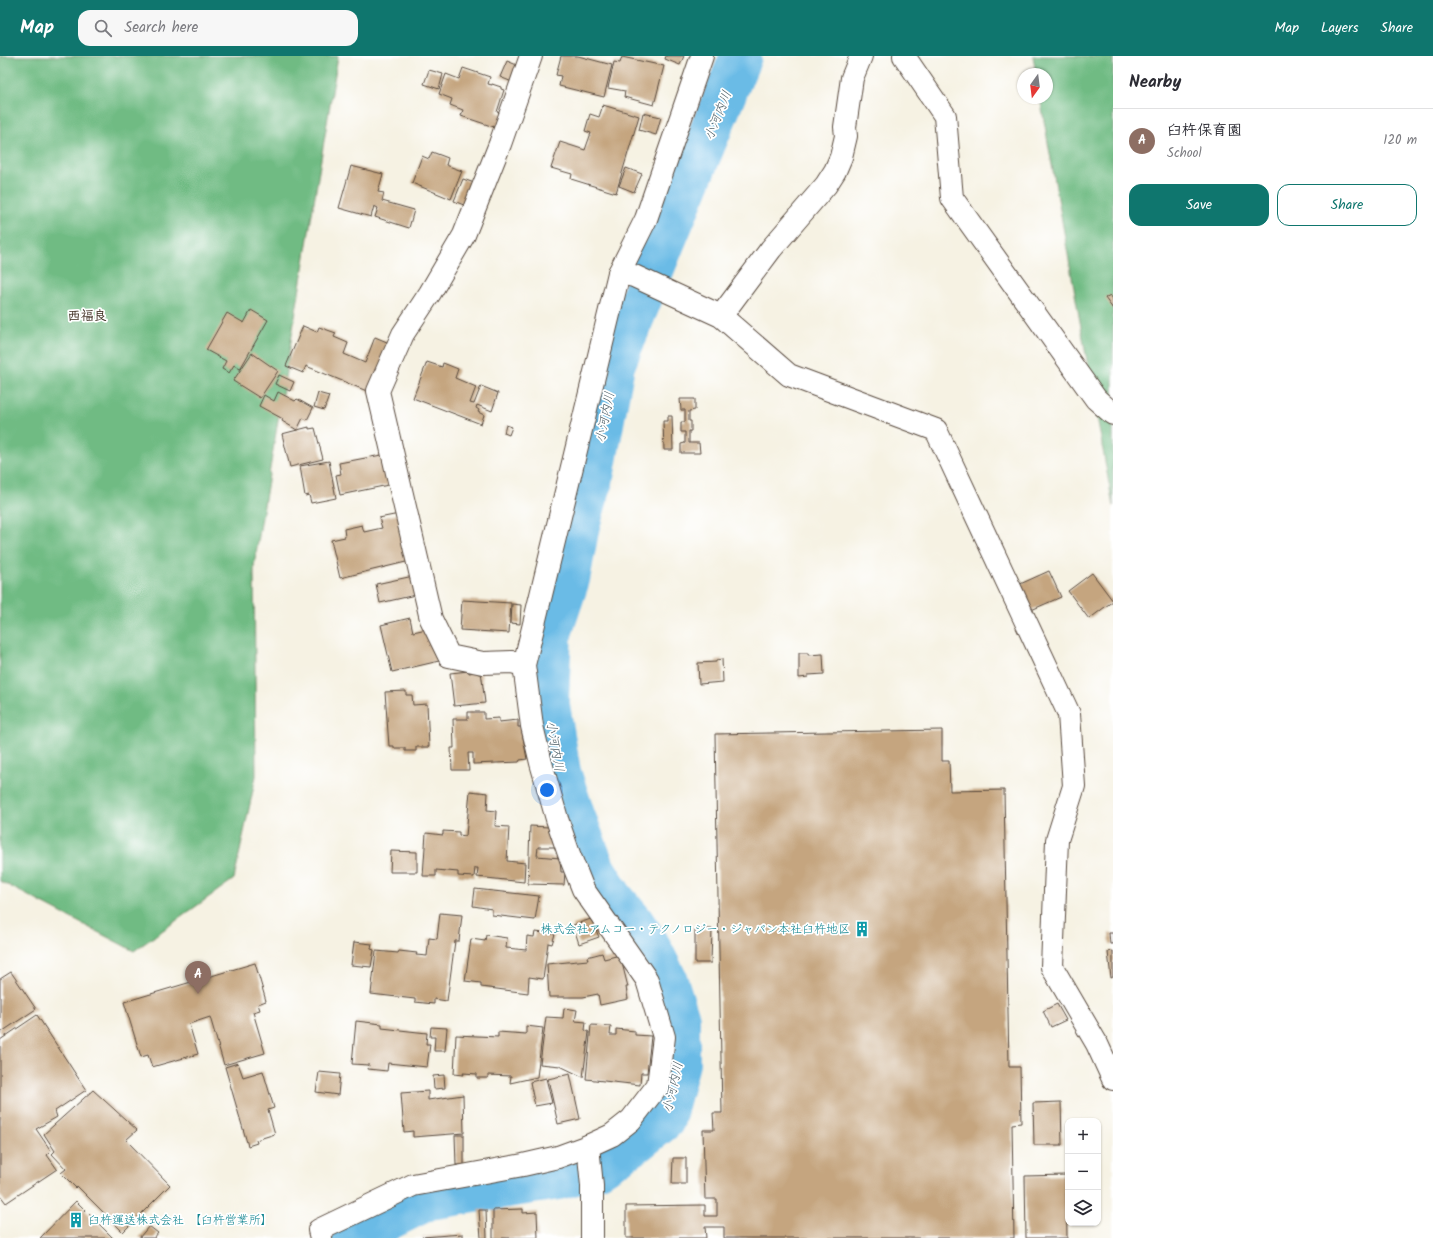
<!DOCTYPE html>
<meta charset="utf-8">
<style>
:root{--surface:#fff;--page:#f7f7f7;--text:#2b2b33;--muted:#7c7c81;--line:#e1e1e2;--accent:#0f766e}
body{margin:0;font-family:Kalam,"Klee One",sans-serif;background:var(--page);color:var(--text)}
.controls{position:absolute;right:12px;bottom:12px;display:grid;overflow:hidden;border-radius:8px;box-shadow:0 1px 3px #0004}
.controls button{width:36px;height:36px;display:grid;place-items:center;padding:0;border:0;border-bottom:1px solid var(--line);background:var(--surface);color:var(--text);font:20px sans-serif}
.compass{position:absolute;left:1017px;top:12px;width:36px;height:36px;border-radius:50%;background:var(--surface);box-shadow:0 1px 3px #0004;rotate:194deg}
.you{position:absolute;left:547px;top:734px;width:14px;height:14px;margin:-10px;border:3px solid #fff;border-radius:50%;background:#1a73e8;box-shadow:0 0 0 6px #1a73e833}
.badge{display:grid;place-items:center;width:26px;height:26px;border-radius:50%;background:var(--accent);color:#fff;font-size:13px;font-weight:700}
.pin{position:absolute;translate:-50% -33px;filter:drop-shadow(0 1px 2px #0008)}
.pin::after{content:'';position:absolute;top:21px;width:14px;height:12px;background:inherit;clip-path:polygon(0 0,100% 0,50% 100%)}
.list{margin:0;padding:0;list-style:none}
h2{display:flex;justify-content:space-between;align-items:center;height:52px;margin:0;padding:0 16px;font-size:17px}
h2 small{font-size:13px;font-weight:400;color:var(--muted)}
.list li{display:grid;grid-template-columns:26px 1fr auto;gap:12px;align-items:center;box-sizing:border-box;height:64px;padding:0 16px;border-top:1px solid var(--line)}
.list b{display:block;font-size:15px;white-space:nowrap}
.list p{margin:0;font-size:13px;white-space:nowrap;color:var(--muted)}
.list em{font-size:13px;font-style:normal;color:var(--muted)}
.actions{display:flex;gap:8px;padding:12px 16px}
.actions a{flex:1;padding:9px 0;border:1px solid var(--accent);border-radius:12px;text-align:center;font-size:14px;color:var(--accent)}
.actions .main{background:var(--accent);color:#fff}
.icon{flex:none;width:22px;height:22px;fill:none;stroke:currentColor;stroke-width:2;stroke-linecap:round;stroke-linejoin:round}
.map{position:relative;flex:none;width:1113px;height:1182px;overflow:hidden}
header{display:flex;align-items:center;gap:24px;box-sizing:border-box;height:56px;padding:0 20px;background:var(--accent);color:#fff}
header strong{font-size:19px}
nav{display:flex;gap:22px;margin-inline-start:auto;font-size:14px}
.search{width:280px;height:36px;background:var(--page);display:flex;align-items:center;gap:10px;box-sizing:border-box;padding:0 14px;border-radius:12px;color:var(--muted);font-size:15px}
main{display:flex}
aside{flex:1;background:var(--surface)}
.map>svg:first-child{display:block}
.forest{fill:#70bb83;stroke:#567250}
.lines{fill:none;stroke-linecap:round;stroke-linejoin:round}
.river{stroke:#6bbbe6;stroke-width:42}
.building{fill:#c5a57f}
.street-casing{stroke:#57483c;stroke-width:24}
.street{stroke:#fff;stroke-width:22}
.labels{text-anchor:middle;stroke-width:3.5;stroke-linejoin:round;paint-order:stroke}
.culture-label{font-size:12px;fill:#0d838f;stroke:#fff;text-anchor:end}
.water-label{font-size:13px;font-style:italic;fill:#4c5d64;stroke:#fff}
.neighbourhood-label{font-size:13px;font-weight:bold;fill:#3b2a1e;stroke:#fff}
</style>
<header>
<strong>Map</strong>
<div class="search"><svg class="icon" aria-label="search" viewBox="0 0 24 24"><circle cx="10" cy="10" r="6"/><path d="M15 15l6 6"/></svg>Search here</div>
<nav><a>Map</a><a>Layers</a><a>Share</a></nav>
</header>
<main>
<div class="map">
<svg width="1113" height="1182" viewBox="0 0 1113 1182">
<rect width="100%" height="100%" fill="#fff"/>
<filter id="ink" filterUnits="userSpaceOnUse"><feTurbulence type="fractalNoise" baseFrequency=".025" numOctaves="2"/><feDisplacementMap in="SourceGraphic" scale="8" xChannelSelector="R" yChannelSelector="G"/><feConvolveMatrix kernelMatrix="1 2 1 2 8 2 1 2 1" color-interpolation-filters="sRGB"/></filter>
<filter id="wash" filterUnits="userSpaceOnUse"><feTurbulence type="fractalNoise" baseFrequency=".012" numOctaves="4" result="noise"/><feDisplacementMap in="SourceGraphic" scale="16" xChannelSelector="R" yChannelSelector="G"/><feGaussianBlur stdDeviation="0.9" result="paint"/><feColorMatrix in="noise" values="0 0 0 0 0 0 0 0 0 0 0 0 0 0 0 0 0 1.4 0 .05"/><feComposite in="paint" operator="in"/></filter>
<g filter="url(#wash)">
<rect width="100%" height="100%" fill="#f6f2e3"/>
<!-- forest -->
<g class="forest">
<polygon points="0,0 338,0 254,510 256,720 234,823 134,895 0,825"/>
<polygon points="1033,0 1113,0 1113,450 1040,42 1047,42 1047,18 1036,18"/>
</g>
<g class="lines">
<!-- river -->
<polyline class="river" points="351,1182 429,1143 558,1123 599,1111 638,1085 664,1064 679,1007 679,963 667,925 650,891 633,866 612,841 595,814 574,759 560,716 548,643 551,577 569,523 579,469 593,421 614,309 741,0"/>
</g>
<g id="blocks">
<!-- building -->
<g class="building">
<polygon points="561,0 578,0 612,9 604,41 559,30 561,20 556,19"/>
<polygon points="666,0 684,0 680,9 665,3"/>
<polygon points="622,1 664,10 654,49 624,41 625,35 608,32 614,6 620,7"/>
<polygon points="507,5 524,12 517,28 500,21"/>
<polygon points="463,12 490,21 488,28 492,29 492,28 501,31 501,33 504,34 497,56 505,59 500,73 461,60 463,54 450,49 452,43 439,38 446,18 459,23"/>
<polygon points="429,14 443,18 439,33 424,28"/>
<polygon points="603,49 639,60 616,137 571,123 572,118 551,112 560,86 585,94 591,77 585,75 590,58 599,61"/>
<polygon points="643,57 661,61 656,79 639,74"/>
<polygon points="432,96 448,102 446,109 462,115 451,143 412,127 422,100 429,103"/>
<polygon points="351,110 383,118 378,136 384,137 382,145 414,154 409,172 375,161 378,152 374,150 371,161 339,152"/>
<polygon points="626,112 642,118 634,136 619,130"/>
<polygon points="463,123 480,129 471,152 454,145"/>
<polygon points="1110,239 1113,243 1113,253 1105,242"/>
<polygon points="251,254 268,264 240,313 234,309 229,317 222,313 226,305 206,294 227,257 244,267"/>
<polygon points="303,270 317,276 319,271 336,277 334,281 348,287 344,298 365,307 375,281 394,289 374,338 306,310 303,317 286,310"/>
<polygon points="252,297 278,315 260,342 233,325"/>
<polygon points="427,306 442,311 443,307 458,313 455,322 476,331 470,347 474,348 481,330 498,337 492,355 477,349 476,352 479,354 478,356 484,359 481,368 413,342"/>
<polygon points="279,319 294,326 290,335 275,328"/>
<polygon points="278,336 295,345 297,343 313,352 307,364 303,362 297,374 282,365 283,363 259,350 264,339 274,345"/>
<polygon points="318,337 329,340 324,354 314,351"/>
<polygon points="680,343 695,343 695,354 689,355 689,365 691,365 691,375 689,375 689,387 699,387 700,397 681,397 681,388 685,387 685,376 681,376 681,366 685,366 685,354 681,354"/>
<polygon points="668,360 672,360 673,394 664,394 663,365 668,365"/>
<polygon points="506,369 512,371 509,379 504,377"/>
<polygon points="309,371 309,373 315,372 323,403 290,411 282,378"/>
<polygon points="392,397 398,427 340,439 336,419 341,418 339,407"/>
<polygon points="329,405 336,442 311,447 309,439 305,440 300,410"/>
<polygon points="404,457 410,505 340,522 331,484 345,481 344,473 362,469 364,476 382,472 379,462"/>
<polygon points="1049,515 1061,541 1029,555 1018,529"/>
<polygon points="1092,517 1113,545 1089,563 1068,535"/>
<polygon points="418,519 424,537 380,547 376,528"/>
<polygon points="462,544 511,547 509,577 460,574"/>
<polygon points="512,548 521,549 520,568 511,567"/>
<polygon points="410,562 413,576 431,572 439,605 392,616 381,569"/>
<polygon points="799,597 808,597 808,599 823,598 824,618 808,619 808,621 799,622"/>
<polygon points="722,603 723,626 699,628 698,607 716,606 716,604"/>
<polygon points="469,615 469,617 481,615 485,647 454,650 450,617"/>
<polygon points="406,635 406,639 412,639 413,649 427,648 429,691 416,691 416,695 405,695 405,692 394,692 394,690 389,690 385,636"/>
<polygon points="468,656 484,656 484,663 499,662 499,666 518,664 518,671 521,671 527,703 520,704 519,706 473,708 473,697 468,697 469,714 452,714 451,692 454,692 453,663 468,663"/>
<polygon points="942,674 942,705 949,705 950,735 1004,734 1009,1011 1020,1011 1021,1067 1012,1068 1014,1182 724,1182 724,1171 705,1171 706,1182 626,1182 626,1150 705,1149 705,1160 717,1160 717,1143 705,1143 703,1074 714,1074 713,1057 722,1057 715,678"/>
<polygon points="470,735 488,737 487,754 496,755 495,770 509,771 507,805 525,807 524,826 477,821 478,812 475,812 474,821 458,820 458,816 436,814 436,820 423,820 426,777 443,779 443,775 459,776 459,779 466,780"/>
<polygon points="530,770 549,771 555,791 538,791 537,800 560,802 561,816 565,816 564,829 528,828"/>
<polygon points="391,795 417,796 417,816 390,816"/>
<polygon points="475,833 539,840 535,864 492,859 492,853 473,850"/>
<polygon points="440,857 462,859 459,885 455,885 447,945 434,943 434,948 415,946 415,943 371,938 376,895 398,897 399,895 417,897 416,899 427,900 429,882 437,883"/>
<polygon points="591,863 599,881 579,888 573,869"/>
<polygon points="695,873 712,873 711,907 695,907"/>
<polygon points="535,876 555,878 552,888 548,887 543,923 529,921 528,937 481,931 481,927 465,925 471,883 485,885 486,879 507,882 506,892 526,894 527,880 534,881"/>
<polygon points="1109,877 1113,877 1113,888 1110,888"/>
<polygon points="354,886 372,888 371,893 374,894 371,911 351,909"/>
<polygon points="1113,895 1113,921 1111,922 1108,896"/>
<polygon points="602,897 604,903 620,899 628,931 626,931 628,943 600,949 598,938 583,941 549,941 547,908 588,904 587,901"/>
<polygon points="255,907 266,945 258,948 260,954 253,956 265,997 224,1009 210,961 189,968 198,998 152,1011 148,999 141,1001 124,946"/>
<polygon points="11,916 36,953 0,977 0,923"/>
<polygon points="1057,948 1066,964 1051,971 1043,955"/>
<polygon points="564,952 577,954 575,965 586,966 585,974 589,976 583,1021 560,1010 540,1008 546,961 563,962"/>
<polygon points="37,959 86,1034 55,1055 57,1061 36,1073 51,1095 47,1099 57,1113 6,1147 0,1139 0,984"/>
<polygon points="356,965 382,968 382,972 427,977 426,988 430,988 427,1011 388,1007 387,1015 368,1013 369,1009 352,1008"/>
<polygon points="591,969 611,970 610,979 616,979 616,973 635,975 635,979 651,980 647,1017 641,1017 640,1029 586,1023"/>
<polygon points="526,970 543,972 537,1021 510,1027 511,1020 488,1019 488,1022 477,1022 477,1018 463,1017 464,1019 454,1018 456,979 498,981 498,976 526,978"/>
<polygon points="431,971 447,972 445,995 434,995 435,981 430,981"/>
<polygon points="238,1007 243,1021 263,1015 274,1052 268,1054 275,1078 256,1084 257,1087 248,1090 225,1011"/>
<polygon points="319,1016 340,1018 338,1039 316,1036"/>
<polygon points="570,1018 580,1063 558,1068 548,1023"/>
<polygon points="444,1019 445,1032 434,1033 433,1020"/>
<polygon points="546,1022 552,1047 535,1050 530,1026"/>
<polygon points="93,1034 137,1074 126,1084 170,1129 123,1176 77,1130 76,1132 61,1117 66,1113 52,1098 55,1095 44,1078"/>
<polygon points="428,1035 428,1044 463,1039 464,1077 413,1081 413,1075 404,1076 401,1037"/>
<polygon points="1061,1046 1062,1089 1034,1089 1033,1047"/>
<polygon points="455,1079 464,1079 464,1109 456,1109"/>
<polygon points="673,1102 686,1102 686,1128 672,1128"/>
<polygon points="1066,1119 1067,1182 1026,1182 1025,1120"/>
<polygon points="76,1145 113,1182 40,1182"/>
<polygon points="523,1153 523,1157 537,1156 538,1182 493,1182 493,1154"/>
<polygon points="479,1154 486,1154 487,1182 481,1182"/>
<polygon points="149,1170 158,1177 154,1182 139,1182"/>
<polygon points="463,1178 463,1182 422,1182 422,1181"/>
</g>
</g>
</g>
<g filter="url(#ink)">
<use href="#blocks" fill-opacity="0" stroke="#57483c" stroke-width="1"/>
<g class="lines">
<!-- street casing -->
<g class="street-casing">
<g id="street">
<polyline points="904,0 945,60 952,142 1096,343 1113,358"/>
<polyline points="619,217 634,220 721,260 789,319 936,374 1069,658 1074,730 1057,784 1052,911 1097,988 1113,1023"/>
<polyline points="721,260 771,193 826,129 835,115 841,101 846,80 845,71 852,22 861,0"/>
<polyline points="524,609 512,606 483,607 449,600 431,563 378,335 403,278 430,237 464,179 500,88 531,0"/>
<polyline points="588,1090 592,1130 592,1182"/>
<polyline points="321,1182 319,1174 413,1129 523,1109 558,1101 588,1090 612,1079 631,1064 658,1029 664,981 647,924 583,833 569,798 557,763 541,707 532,670 524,609 619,217 646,163 702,0"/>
</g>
</g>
<!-- street -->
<use href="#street" class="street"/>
</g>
</g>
<!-- icons -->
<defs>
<g id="building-bare" transform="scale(1.2)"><path d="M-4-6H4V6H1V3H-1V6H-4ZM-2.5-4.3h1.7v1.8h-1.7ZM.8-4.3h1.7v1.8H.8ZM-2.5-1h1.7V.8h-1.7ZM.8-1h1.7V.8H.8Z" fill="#0f9aa8" stroke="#fff" stroke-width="2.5" paint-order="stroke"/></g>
</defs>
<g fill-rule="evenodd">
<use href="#building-bare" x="862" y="873"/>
<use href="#building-bare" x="76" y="1164"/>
</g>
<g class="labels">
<!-- culture labels -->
<g class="culture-label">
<text x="850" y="877">株式会社アムコー・テクノロジー・ジャパン本社臼杵地区</text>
<text x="88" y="1168" text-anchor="start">臼杵運送株式会社 【臼杵営業所】</text>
</g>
<!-- water labels -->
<g class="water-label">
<text transform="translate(717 59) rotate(-68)" y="5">小河内川</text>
<text transform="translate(604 361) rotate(-79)" y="5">小河内川</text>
<text transform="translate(556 690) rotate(80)" y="5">小河内川</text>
<text transform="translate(672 1031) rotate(-77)" y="5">小河内川</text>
</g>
<!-- neighbourhood labels -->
<g class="neighbourhood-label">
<text x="87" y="264">西福良</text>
</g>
</g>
</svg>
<div class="controls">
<button>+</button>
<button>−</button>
<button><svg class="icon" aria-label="layers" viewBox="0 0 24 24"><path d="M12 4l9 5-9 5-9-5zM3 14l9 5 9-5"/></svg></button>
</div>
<svg class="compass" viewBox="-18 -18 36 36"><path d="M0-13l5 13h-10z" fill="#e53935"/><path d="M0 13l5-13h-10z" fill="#7c7c81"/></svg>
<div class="you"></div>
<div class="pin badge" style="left:198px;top:938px;background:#8d6e63">A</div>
</div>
<aside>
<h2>Nearby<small></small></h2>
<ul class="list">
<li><span class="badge" style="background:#8d6e63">A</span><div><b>臼杵保育園</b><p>School</p></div><em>120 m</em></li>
</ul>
<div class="actions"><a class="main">Save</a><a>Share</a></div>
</aside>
</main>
